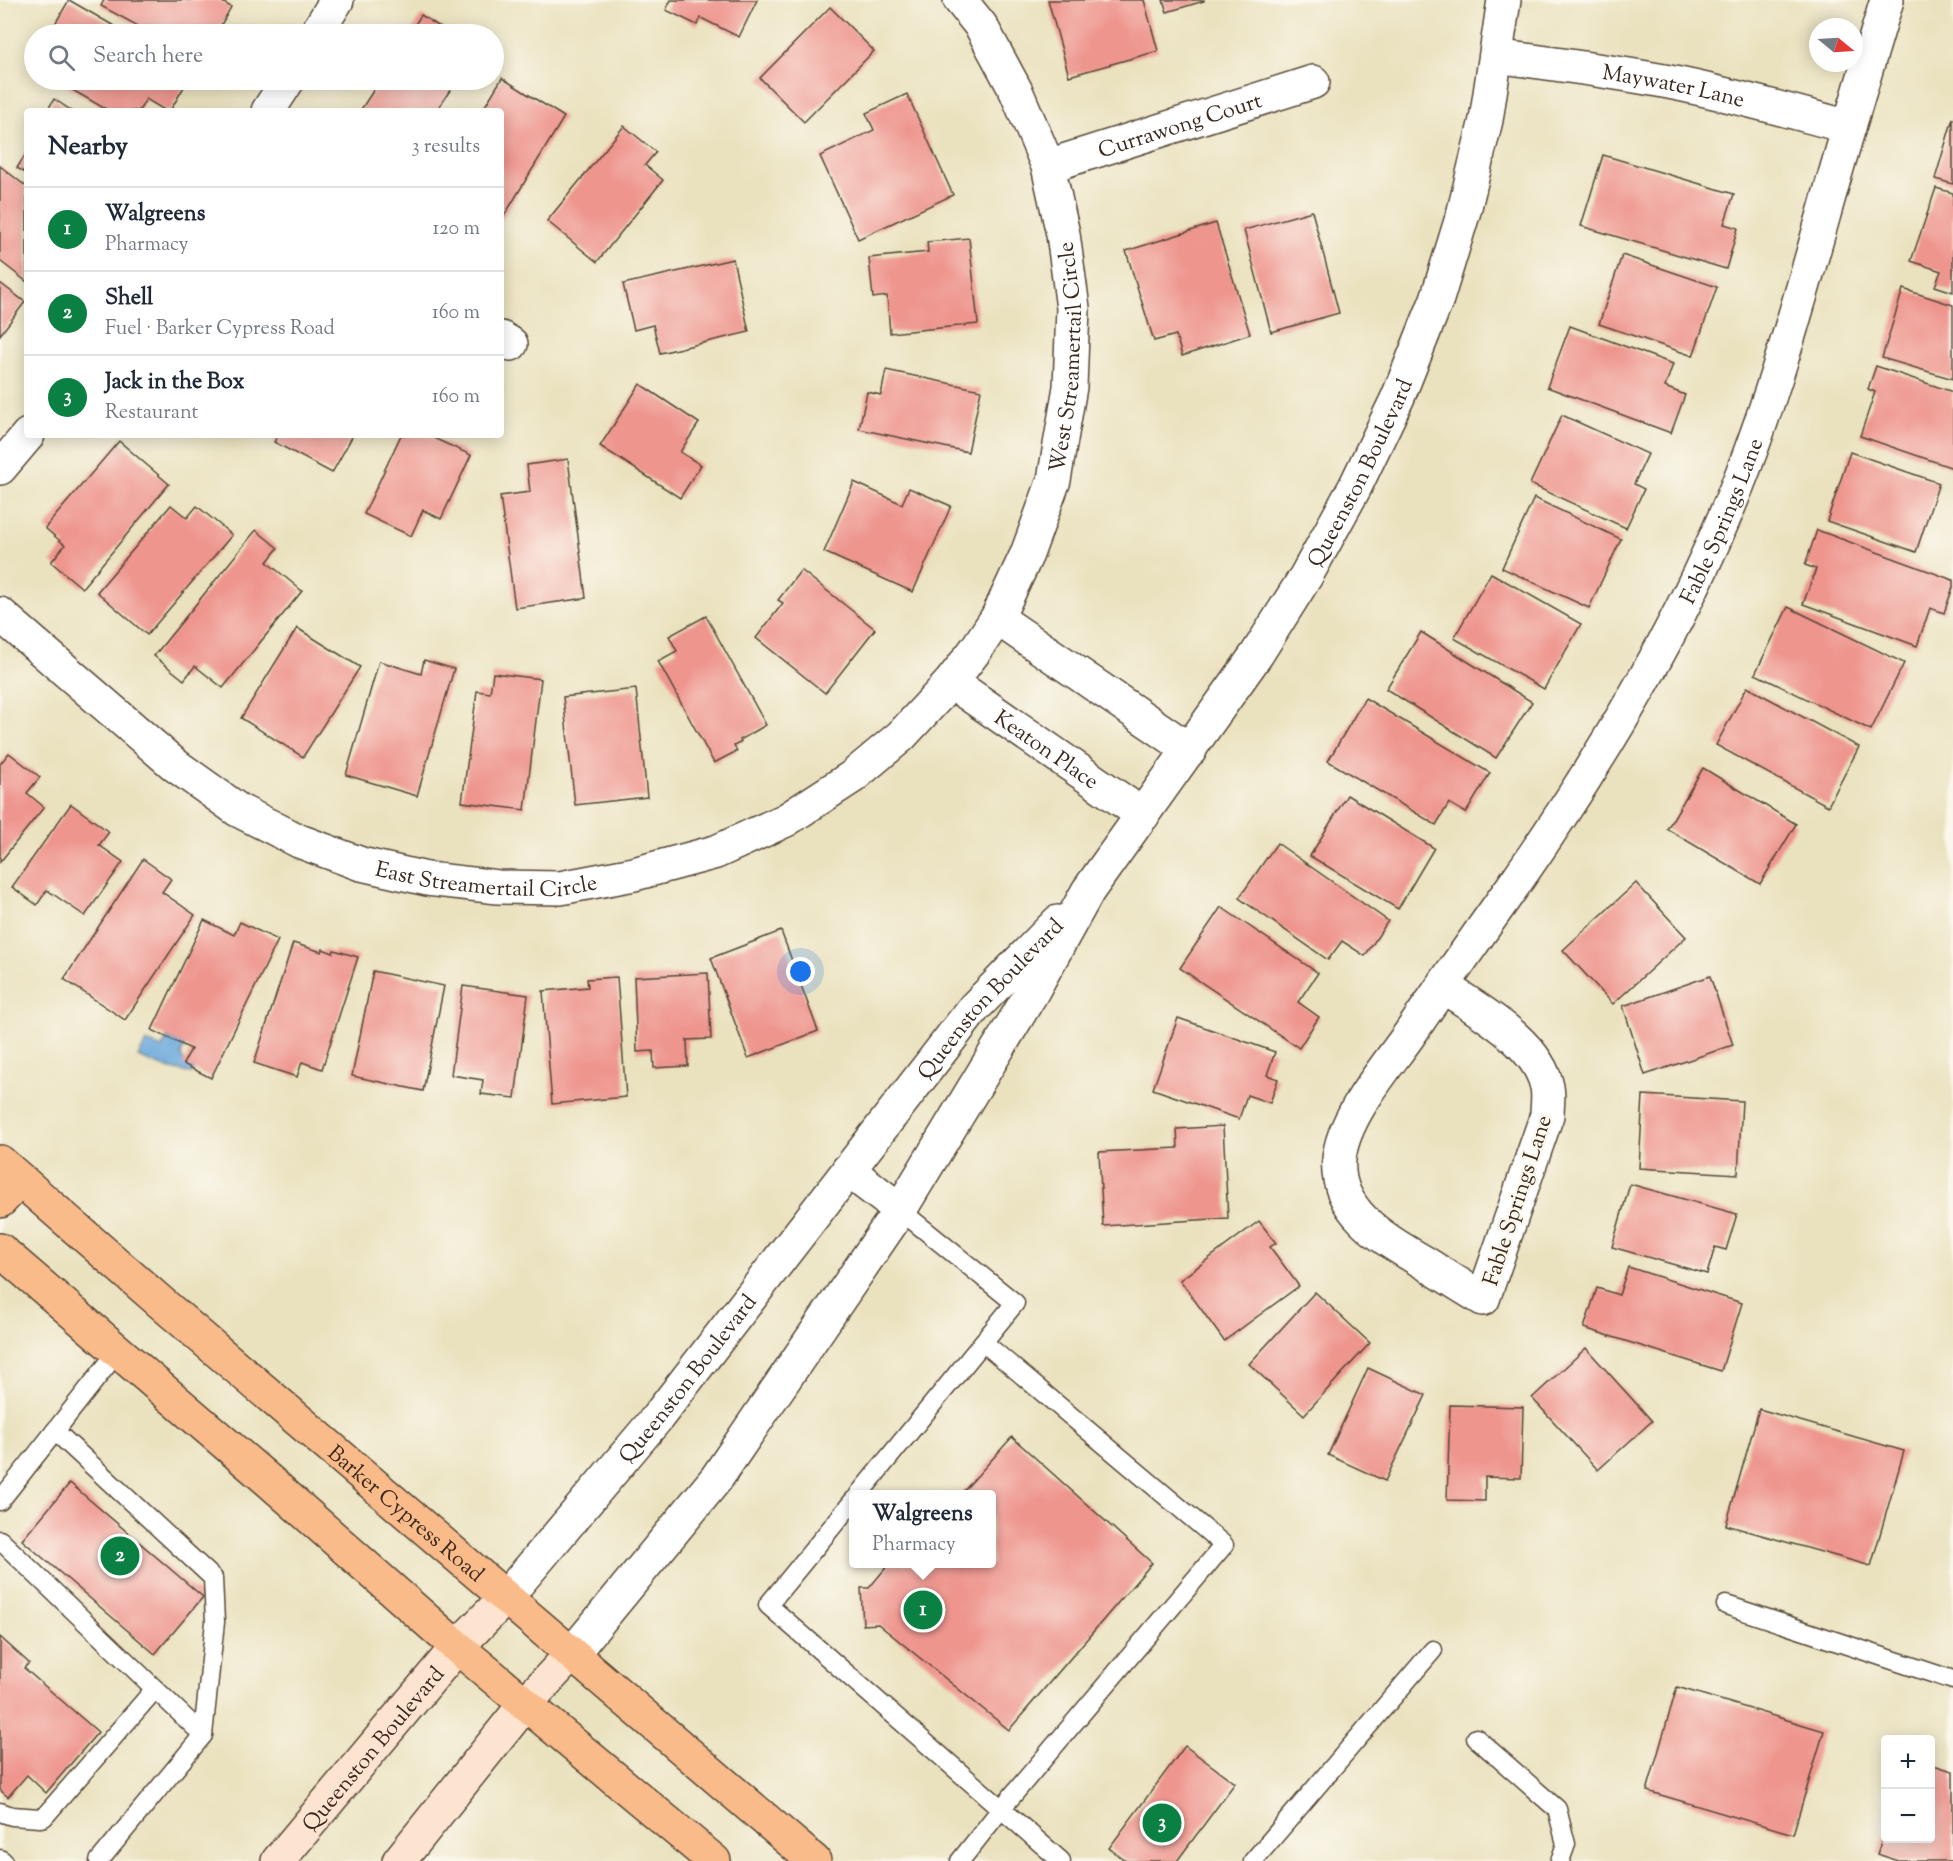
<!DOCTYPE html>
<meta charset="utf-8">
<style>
:root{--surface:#fff;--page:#f2f2f3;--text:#1f2937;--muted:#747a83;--line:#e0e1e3;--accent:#0b8043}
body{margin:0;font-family:"Sorts Mill Goudy",serif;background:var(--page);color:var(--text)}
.controls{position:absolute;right:18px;bottom:18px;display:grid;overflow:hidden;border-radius:6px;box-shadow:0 3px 15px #0003}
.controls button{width:54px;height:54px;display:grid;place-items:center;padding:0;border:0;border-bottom:2px solid var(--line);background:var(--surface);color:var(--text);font:30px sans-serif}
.compass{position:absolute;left:1809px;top:18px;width:54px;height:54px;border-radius:50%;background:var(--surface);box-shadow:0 3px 15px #0003;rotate:108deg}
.you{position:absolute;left:801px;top:972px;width:21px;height:21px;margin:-15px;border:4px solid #fff;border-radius:50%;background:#1a73e8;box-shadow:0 0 0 9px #1a73e833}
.badge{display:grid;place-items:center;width:39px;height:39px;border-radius:50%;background:var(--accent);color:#fff;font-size:20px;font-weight:700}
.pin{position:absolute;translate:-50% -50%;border:3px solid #fff;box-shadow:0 2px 6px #0006}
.popup{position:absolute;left:849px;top:1490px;width:147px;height:78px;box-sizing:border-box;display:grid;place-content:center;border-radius:6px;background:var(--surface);filter:drop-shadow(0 2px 4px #0005);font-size:20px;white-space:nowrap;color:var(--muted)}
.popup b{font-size:22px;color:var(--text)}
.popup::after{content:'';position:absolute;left:50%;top:100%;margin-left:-12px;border:12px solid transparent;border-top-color:var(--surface)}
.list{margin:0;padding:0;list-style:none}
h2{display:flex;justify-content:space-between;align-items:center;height:78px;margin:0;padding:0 24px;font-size:26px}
h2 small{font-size:20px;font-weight:400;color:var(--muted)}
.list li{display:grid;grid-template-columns:39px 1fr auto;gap:18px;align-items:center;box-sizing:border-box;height:84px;padding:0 24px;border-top:2px solid var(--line)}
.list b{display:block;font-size:22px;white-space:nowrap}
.list p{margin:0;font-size:20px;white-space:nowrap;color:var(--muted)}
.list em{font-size:20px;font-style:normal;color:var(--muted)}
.icon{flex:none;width:33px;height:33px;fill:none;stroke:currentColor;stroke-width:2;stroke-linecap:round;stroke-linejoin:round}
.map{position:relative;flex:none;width:1953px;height:1861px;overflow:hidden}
.search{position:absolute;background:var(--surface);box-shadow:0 3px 15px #0003;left:24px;top:24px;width:480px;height:66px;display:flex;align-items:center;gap:15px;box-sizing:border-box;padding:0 21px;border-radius:33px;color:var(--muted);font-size:22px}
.panel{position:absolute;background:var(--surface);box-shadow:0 3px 15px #0003;left:24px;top:108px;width:480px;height:330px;border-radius:6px}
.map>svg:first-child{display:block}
.water{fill:#6aa8dc;stroke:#52697d;stroke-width:1.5}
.building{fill:#ee958e}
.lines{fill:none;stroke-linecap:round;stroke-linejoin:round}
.service-casing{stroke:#554636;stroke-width:21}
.minor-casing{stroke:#554636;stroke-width:36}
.secondary-casing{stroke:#554636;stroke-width:36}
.primary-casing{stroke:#554636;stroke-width:36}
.service{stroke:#fff;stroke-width:18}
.minor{stroke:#fff;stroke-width:33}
.secondary{stroke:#fde4d1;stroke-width:33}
.primary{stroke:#fabb8b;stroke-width:33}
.labels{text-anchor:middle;stroke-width:5;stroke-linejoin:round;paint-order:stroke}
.street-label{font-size:22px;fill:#3b2a1e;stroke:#fbf7ec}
</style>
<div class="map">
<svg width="1953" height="1861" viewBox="0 0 1953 1861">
<rect width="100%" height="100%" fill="#fbf7ec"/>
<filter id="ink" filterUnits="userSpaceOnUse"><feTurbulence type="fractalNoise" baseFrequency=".0167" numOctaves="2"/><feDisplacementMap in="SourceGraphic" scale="12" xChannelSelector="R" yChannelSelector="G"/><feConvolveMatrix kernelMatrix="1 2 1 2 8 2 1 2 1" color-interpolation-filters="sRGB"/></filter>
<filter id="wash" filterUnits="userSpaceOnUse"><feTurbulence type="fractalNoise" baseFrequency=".008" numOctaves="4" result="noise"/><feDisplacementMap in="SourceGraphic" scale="24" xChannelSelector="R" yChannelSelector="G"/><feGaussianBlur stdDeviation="1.35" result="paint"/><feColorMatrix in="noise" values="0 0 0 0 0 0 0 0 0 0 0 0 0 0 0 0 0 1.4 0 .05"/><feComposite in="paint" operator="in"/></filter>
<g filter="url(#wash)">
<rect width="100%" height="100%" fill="#eae2bf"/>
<!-- water -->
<polygon class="water" points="167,1038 185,1045 181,1054 184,1062 195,1067 192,1074 160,1066 138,1057 146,1042 162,1048"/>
<g id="blocks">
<!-- building -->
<g class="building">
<polygon points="69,0 128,34 49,34"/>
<polygon points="104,0 219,0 231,7 216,34 153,34 101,6"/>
<polygon points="671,0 757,0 739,37 701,18 697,25 666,10"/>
<polygon points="1048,0 1144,0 1158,51 1069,76"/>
<polygon points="1163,0 1204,0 1204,1 1167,12"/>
<polygon points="830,7 874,51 804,122 760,78"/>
<polygon points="421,15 451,34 409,34"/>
<polygon points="502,78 564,117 501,221 501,111 482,111"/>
<polygon points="55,80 188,80 170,111 166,111 146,99 139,111 109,111"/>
<polygon points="380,80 457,80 436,111 360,111"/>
<polygon points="907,94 953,195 858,239 820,156 874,130 866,113"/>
<polygon points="54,99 72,111 47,111"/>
<polygon points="1953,118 1953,184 1935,179"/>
<polygon points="624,126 656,152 645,165 663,180 597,262 547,221"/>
<polygon points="27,152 27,174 17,168"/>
<polygon points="1603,155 1734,194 1724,224 1738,228 1726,269 1581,226"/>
<polygon points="0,166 27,187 27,282 0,261"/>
<polygon points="1936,188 1953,193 1953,292 1935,286 1941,271 1911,261"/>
<polygon points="1312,211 1339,313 1271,332 1244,230"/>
<polygon points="1216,223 1250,334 1182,356 1176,335 1154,341 1126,251"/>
<polygon points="969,238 978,324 890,333 887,296 873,298 869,258 928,252 927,242"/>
<polygon points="1622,255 1717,287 1693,356 1599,324"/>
<polygon points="733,259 749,332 660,353 653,325 634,330 623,284"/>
<polygon points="0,283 25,302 0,335"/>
<polygon points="1903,289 1953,305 1953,379 1882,358"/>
<polygon points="1570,326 1673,364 1665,387 1685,395 1671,433 1547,387"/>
<polygon points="1876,366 1953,392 1953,468 1860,436 1875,392 1868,389"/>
<polygon points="886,370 981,390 968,452 859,429 867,392 881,395"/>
<polygon points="640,384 699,423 680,452 701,465 680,498 600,446"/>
<polygon points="1562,415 1648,454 1634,484 1644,489 1626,528 1530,484"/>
<polygon points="278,435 353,435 332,473 274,442"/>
<polygon points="401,435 427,435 471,455 441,519 423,510 411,536 364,514"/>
<polygon points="119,441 169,484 82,588 51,562 65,545 45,528"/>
<polygon points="1850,452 1939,483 1916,552 1827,521"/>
<polygon points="568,459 586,598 515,608 500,496 530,492 527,465"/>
<polygon points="854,482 902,504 909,488 951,506 913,592 824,552"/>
<polygon points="1534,498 1621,539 1589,608 1502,568"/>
<polygon points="171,505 187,518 197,506 232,535 147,635 97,592"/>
<polygon points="256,530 278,548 267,562 302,591 223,688 195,666 184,680 154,656"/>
<polygon points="1817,530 1953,580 1953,587 1944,613 1930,608 1917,646 1803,604 1816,569 1805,565"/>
<polygon points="801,570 875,629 825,693 756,638 783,603 778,600"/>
<polygon points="1491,573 1581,624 1544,689 1454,638"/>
<polygon points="1788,607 1904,663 1871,730 1755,674"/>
<polygon points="706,616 766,725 740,740 741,742 734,746 737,751 714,763 658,661 677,651 669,636"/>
<polygon points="297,628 360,667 303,757 241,718"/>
<polygon points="1421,632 1532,702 1496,758 1386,689"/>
<polygon points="424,660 454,669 417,796 346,775 379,661 421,674"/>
<polygon points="493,673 541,679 525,810 462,802 477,691 490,693"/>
<polygon points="1747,687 1859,747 1828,806 1716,745"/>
<polygon points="636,689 647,797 575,805 563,697"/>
<polygon points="1365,698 1490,773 1466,813 1449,803 1436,825 1328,761"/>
<polygon points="9,753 40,777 27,793 44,807 0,862 0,764"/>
<polygon points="1703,768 1796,824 1760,884 1667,829"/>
<polygon points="1347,795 1434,848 1398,909 1310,856"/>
<polygon points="71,804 109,832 99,845 123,862 85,916 47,890 37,905 12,887"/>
<polygon points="1277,843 1388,921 1365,956 1342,941 1328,960 1239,898"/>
<polygon points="143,859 171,879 162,892 195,915 125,1020 64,979"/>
<polygon points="1636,883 1686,937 1613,1004 1563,950"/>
<polygon points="1221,907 1318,973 1298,1002 1319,1017 1299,1048 1180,968"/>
<polygon points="204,920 234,935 240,922 278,940 211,1078 183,1064 191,1049 152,1030"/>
<polygon points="781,931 818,1031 748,1058 711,958"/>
<polygon points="293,943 322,952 323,949 333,953 334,950 358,957 322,1069 302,1062 297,1077 254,1063"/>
<polygon points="373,971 444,986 423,1091 352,1076"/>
<polygon points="708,973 711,1039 687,1040 688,1066 654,1068 653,1051 637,1052 634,977"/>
<polygon points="1710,976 1733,1045 1645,1075 1623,1006"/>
<polygon points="617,977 626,1097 552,1104 543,991 588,987 587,979"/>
<polygon points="463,986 528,995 515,1098 481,1094 483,1080 451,1075"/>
<polygon points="1178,1018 1275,1052 1267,1075 1278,1079 1270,1103 1247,1095 1239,1119 1153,1089"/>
<polygon points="1643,1095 1742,1101 1738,1174 1639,1168"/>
<polygon points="1223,1126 1228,1218 1103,1226 1099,1152 1178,1148 1177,1129"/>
<polygon points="1630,1184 1737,1214 1726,1250 1715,1247 1707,1274 1612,1247"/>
<polygon points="1259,1221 1276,1243 1270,1247 1299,1286 1224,1341 1180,1280"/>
<polygon points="1628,1267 1742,1303 1721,1371 1584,1328 1597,1288 1619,1295"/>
<polygon points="1315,1292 1370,1343 1304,1415 1249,1364"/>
<polygon points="1586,1348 1652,1421 1598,1470 1532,1398"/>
<polygon points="1368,1368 1426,1395 1385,1481 1328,1455"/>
<polygon points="1450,1405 1523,1407 1521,1478 1485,1477 1485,1501 1447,1500"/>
<polygon points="1759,1409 1904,1451 1871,1566 1726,1525"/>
<polygon points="1012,1437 1152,1563 1009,1730 878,1624 863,1625 861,1588 869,1588 889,1564 992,1564 992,1494 961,1494"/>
<polygon points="70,1483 203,1597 155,1654 22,1540"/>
<polygon points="0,1637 29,1663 24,1668 98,1732 46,1793 27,1775 8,1797 0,1790"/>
<polygon points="1677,1687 1824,1731 1793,1834 1647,1791"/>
<polygon points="1185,1746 1235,1783 1177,1861 1126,1861 1109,1848"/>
<polygon points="1930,1764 1953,1771 1953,1861 1899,1861 1877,1854 1885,1831 1886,1838 1930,1838"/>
</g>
</g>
</g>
<g filter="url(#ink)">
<use href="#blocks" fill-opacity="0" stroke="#554636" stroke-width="1.5"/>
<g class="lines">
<!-- service casing -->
<g class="service-casing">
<g id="service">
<polyline points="55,1431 213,1578 215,1622 203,1735"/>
<polyline points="859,1494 1015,1303 900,1210"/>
<polyline points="854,1500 768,1605 1061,1861"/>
<polyline points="0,1501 118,1351"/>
<polyline points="0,1540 203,1735 99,1861"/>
<polyline points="1726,1605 1953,1680"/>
<polyline points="1476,1738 1557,1809 1566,1844 1560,1861"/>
<polyline points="0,1812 12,1816 40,1818 44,1817 155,1689"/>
<polyline points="0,1859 3,1861"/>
<polyline points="960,1861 1001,1809 1224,1545 983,1342"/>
<polyline points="1253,1861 1433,1650"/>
</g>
</g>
<!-- minor casing -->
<g class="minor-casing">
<g id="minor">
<polyline points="316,34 337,0"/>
<path id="s1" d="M1496,56C1554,64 1612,71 1669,82C1730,94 1789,111 1849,127"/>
<polyline points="268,111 288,80"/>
<path id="s2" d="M1048,166L1313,82"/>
<polyline points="501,338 511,344"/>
<polyline points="0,468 28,435"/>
<path id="s3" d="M0,614L175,765L238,810L299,841L361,864L427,879L498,887L560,888L634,874L716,852L786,820L852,777L901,736L951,682L977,648L997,618L1027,554L1054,480L1070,387L1073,308L1063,234L1048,166L1016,91L981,26L960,0"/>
<polyline points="997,618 1190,750"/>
<path id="s4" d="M951,682L1143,815"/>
<path id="s5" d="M1443,986C1477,1010 1538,1042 1547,1087C1549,1096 1547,1106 1547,1115L1483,1299C1463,1287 1444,1275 1425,1263C1386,1240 1334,1212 1339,1159C1343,1117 1385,1069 1409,1035C1443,985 1478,935 1513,886C1601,760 1681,628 1738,484C1776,388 1803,288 1831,189C1849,126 1868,63 1887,0"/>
<polyline points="848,1170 900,1210"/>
<path id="s6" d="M506,1597L657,1418L974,1008L1058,922"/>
<path id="s7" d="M571,1655L716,1479L900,1210L1031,994L1088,891L1257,654L1306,576L1355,487L1398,397L1437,299L1464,211L1486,120L1504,0"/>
</g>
</g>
<!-- secondary casing -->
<g class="secondary-casing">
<g id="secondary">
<path id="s8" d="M278,1861L457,1647L506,1597"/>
<polyline points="399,1861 525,1704 571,1655"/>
</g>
</g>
<!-- primary casing -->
<g class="primary-casing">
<g id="primary">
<path id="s9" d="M0,1162L166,1307L814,1861"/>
<polyline points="0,1201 20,1180"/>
<polyline points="0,1250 268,1480 457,1647 714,1861"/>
</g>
</g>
<!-- service -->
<use href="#service" class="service"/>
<!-- minor -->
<use href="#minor" class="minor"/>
<!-- secondary -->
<use href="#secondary" class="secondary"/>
<!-- primary -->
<use href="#primary" class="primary"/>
</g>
</g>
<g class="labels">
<!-- street labels -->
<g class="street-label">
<text dy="8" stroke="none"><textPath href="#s1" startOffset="180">Maywater Lane</textPath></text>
<text dy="8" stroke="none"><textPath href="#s2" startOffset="138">Currawong Court</textPath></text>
<text dy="8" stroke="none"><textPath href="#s3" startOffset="1450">West Streamertail Circle</textPath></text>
<text dy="8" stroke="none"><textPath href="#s7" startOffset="1424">Queenston Boulevard</textPath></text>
<text dy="8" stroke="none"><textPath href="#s5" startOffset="1330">Fable Springs Lane</textPath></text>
<text dy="8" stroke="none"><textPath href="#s4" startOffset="117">Keaton Place</textPath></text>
<text dy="8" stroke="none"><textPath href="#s3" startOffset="570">East Streamertail Circle</textPath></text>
<text dy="8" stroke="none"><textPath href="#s6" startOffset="770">Queenston Boulevard</textPath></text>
<text transform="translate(1516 1200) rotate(-72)" y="8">Fable Springs Lane</text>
<text dy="8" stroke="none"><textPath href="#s6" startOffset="284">Queenston Boulevard</textPath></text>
<text dy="8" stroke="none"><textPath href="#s9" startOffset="537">Barker Cypress Road</textPath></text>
<text dy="8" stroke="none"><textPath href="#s8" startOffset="147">Queenston Boulevard</textPath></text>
</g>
</g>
</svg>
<div class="controls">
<button>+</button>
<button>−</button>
</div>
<svg class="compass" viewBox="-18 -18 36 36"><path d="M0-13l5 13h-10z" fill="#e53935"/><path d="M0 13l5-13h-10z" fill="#747a83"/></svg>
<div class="you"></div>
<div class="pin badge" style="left:923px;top:1610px">1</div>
<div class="popup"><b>Walgreens</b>Pharmacy</div>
<div class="pin badge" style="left:120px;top:1556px">2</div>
<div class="pin badge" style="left:1162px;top:1823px">3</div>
<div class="search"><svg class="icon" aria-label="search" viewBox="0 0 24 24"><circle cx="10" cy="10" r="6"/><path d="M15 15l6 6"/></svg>Search here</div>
<section class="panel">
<h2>Nearby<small>3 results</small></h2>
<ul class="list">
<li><span class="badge">1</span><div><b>Walgreens</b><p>Pharmacy</p></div><em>120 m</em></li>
<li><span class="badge">2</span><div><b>Shell</b><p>Fuel · Barker Cypress Road</p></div><em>160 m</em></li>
<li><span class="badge">3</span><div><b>Jack in the Box</b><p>Restaurant</p></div><em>160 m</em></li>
</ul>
</section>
</div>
